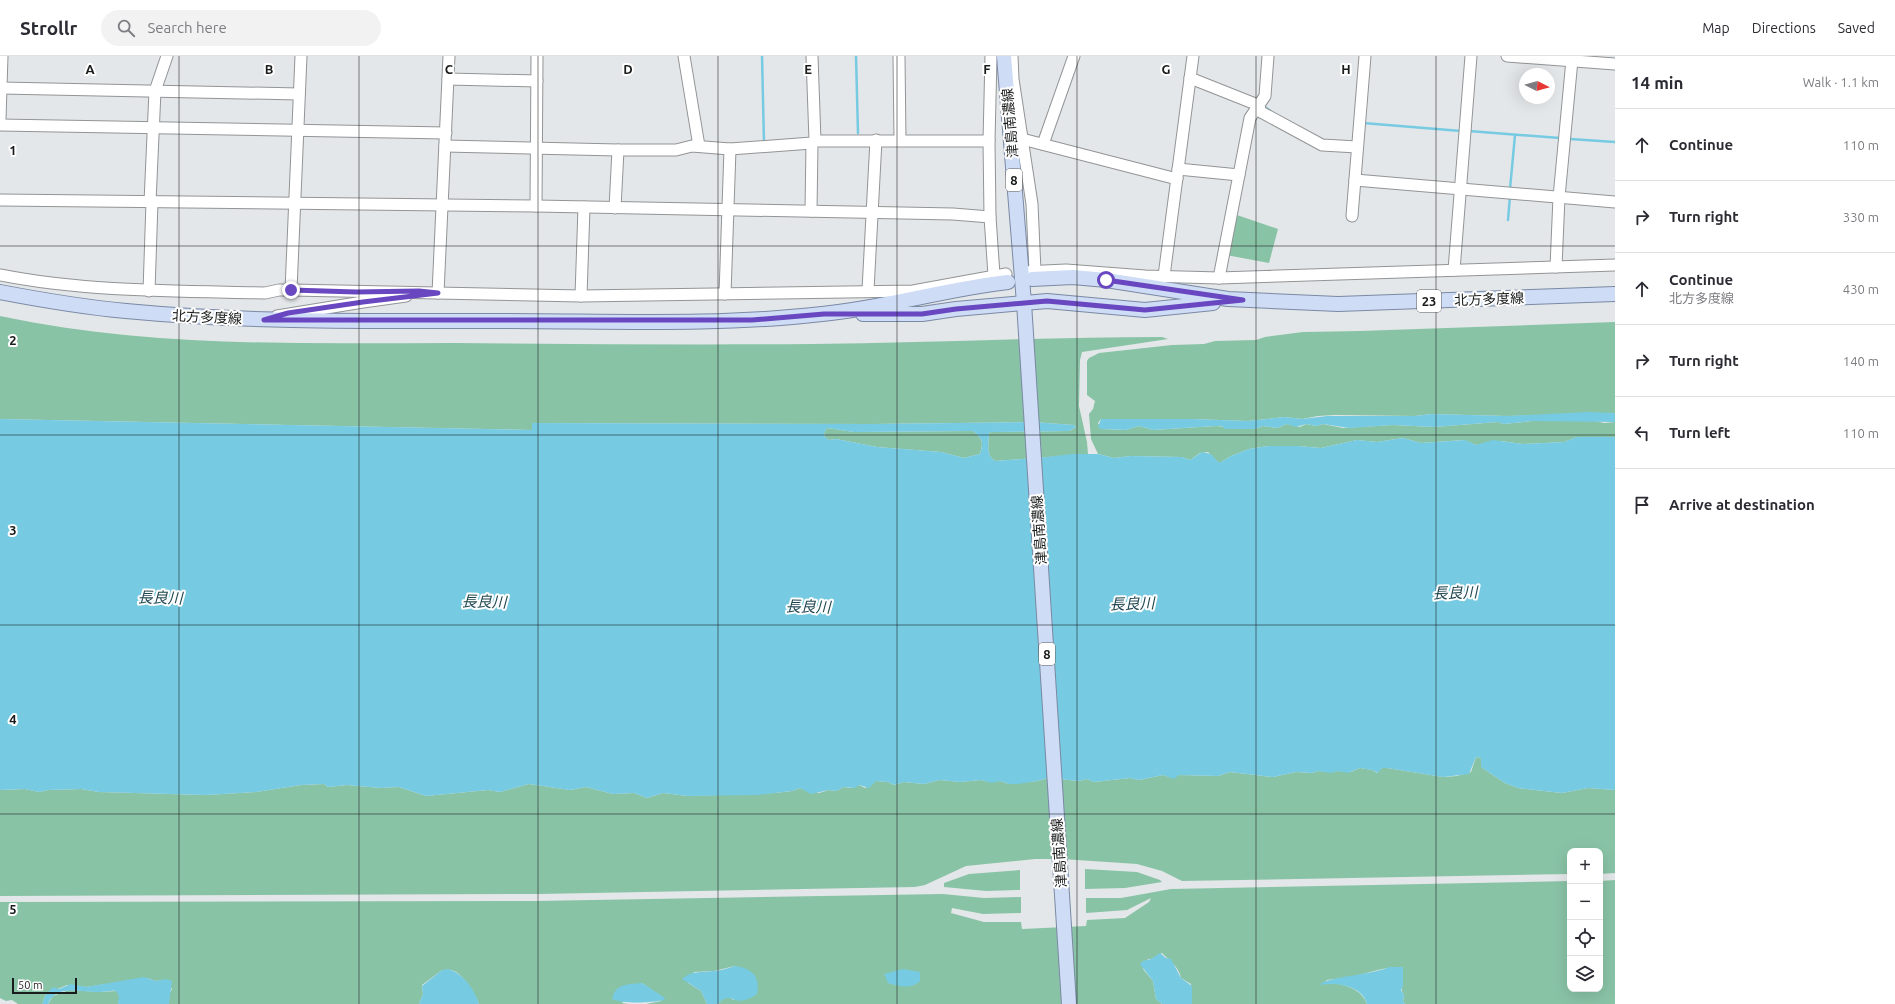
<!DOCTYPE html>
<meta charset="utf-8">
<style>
:root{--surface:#fff;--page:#f2f2f3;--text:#2b2b33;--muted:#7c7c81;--line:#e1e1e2}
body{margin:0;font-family:Ubuntu,"Noto Sans JP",sans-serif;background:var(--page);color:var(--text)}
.controls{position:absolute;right:12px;bottom:12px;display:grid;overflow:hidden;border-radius:8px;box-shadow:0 4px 16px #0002}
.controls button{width:36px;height:36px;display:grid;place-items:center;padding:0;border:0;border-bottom:1px solid var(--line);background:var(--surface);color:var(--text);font:20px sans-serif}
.compass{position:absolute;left:1519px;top:12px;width:36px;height:36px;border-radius:50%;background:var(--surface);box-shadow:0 4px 16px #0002;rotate:96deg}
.scale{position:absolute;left:12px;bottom:10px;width:65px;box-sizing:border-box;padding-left:4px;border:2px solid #1a1b1b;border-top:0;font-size:11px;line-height:14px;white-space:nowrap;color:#1a1b1b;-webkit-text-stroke:3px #fff;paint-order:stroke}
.stop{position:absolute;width:12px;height:12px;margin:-9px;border:3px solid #6847c0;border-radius:50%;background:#fff}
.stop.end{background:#6847c0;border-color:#fff;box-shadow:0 1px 4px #0008}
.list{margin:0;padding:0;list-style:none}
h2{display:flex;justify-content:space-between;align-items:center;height:52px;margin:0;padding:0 16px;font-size:17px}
h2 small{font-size:13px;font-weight:400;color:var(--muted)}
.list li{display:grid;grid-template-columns:26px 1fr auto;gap:12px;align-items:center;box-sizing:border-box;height:72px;padding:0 16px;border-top:1px solid var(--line)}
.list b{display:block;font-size:15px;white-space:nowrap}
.list p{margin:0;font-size:13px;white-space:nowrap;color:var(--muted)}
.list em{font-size:13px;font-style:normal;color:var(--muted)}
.icon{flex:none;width:22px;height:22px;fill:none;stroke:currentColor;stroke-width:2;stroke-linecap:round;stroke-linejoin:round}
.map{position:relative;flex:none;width:1615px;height:948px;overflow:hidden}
header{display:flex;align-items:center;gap:24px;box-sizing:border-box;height:56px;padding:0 20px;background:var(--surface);border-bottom:1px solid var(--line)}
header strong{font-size:19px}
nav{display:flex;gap:22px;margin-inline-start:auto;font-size:14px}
.search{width:280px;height:36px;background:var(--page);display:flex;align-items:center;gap:10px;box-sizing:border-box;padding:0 14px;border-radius:22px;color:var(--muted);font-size:15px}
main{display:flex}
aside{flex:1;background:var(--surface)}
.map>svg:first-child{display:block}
.green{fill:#89c3a6}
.water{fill:#76cbe2;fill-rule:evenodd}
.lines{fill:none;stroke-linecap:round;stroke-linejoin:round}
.stream{stroke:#76cbe2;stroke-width:2.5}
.minor-casing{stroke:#929496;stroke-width:13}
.major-casing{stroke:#7a89a4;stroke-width:16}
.minor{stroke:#fff;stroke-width:11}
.major{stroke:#cedcf5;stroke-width:14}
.route{stroke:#6847c0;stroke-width:5}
.grid{fill:none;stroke:#1a1b1b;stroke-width:1;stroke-opacity:0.55}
.labels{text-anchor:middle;stroke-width:4;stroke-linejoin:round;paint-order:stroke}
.shield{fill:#fff;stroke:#5f5f5f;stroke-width:1}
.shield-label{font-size:13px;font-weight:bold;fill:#1a1b1b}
.street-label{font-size:14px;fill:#1a1b1b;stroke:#fff}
.water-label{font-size:15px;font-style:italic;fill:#204751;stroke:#fff}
.grid-label{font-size:13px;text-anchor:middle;font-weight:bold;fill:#1a1b1b;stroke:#fff;stroke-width:4;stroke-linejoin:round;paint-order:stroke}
</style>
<header>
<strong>Strollr</strong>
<div class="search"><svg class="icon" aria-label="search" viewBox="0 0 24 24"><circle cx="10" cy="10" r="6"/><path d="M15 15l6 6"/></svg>Search here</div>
<nav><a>Map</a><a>Directions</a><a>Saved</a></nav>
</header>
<main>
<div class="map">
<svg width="1615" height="948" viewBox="0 0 1615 948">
<rect width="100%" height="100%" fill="#e4e7e9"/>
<!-- green -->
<g class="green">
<polygon points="1234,158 1278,173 1269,207 1226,199"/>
<path d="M0,260C150,292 302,287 454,287C573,288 692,289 811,288C928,287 1045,281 1162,281L1168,283L1082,296L1080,304L1079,350L1087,386L1088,398L995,405C985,399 989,387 989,377L991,376L1069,375L1076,371L1074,369L1033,366L873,368L532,367V374L0,363Z"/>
<polygon points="1615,266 1615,357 1507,360 1431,358 1415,360 1335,359 1318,360 1302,363 1285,361 1248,365 1192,363 1101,363 1098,367 1101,373 1126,374 1139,370 1153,374 1216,370 1255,373 1263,370 1277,372 1287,368 1300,371 1306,368 1316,370 1323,368 1343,372 1393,369 1434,371 1498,366 1504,368 1532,365 1595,365 1604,367 1615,366 1615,381 1577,381 1564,386 1523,388 1501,385 1476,389 1464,384 1421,387 1403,382 1377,386 1357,384 1321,392 1298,390 1268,390 1249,393 1231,400 1221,406 1218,406 1208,396 1200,397 1190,404 1182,401 1131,400 1114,402 1098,398 1091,383 1089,358 1093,353 1095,345 1087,339 1087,305 1089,302 1099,297 1172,289 1204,288 1215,285 1256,284 1265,281 1303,276 1360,275"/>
<path d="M827,372L854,376L973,375C982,382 984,386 980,398L964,402L941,396L877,391L836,383L829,384L825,381L824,377Z"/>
<polygon points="1476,701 1481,702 1481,711 1505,727 1518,732 1562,737 1588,732 1615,734 1615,817 1600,818 1600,795 1570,795 1570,818 1182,825 1162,815 1137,808 1062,803 1035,803 966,810 925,829 915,831 539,838 0,840 0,734 25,733 39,736 48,734 81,733 99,736 206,739 256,736 301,729 324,728 328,731 347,729 381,732 399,731 426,740 488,734 500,736 529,728 570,734 586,731 613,738 634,737 647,742 663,737 688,740 775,737 792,735 800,732 819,737 829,734 836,735 844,731 851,732 859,729 865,732 876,725 888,726 894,729 904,726 924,728 940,724 960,726 981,724 989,726 1000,725 1009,728 1037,725 1048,722 1079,725 1087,723 1094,726 1130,722 1139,724 1163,719 1173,722 1179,719 1218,720 1230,716 1273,721 1296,716 1312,717 1318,715 1331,716 1338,715 1351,716 1360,712 1372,714 1377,717 1382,712 1387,712 1443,721 1457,720 1471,716"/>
<polygon points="1085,813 1137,816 1160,824 1162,826 1125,832 1085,833"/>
<polygon points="1020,814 1020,834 986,835 944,831 944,827 969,818"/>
<path d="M1615,824V948H1405L1403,945L1404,939C1398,931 1406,920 1401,911C1386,911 1370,916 1355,920C1346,923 1336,922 1327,924L1324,927C1340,926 1362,932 1367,948H1192L1191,928L1181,922C1179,911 1169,904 1162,897L1151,903H1148L1143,913L1153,925L1156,943L1162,948H718L723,942L728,941L734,944L735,910L714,915L694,916L688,927L701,935L707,948H646L661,945V940L642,927L622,947L629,948H479C476,939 463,918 454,915C451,913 445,914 442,914L422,929L423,938L419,948H169V938L172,933L164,924L156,925L147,922L86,931L67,929L46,938L42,948H18L12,944L6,945L0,942V846L536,845L943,838L984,842L1021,841V857L983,858L952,852L951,857L984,866H1021L1022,873L1086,870L1087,864L1125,862L1149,846L1151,842L1127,854L1086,857V842H1121L1171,833L1570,825V933H1600V825Z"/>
<path d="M69,934L100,936L116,935C120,938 120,943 118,948H48L53,940Z"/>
</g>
<!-- water -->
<g class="water">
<polygon points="1588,356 1615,357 1615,366 1532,365 1504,368 1498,366 1434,371 1393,369 1349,372 1323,368 1316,370 1306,368 1296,371 1287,368 1277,372 1263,370 1255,373 1225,373 1222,370 1216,370 1153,374 1139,370 1126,374 1101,373 1098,371 1101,363 1192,363 1248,365 1285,361 1302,363 1327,360 1415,360 1431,358 1507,360"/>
<path d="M0,363L532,374V367L873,368L1033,366L1074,369L1076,371L1069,375L991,376L989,377C989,387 985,399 995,405L1047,401L1072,398H1098L1114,402L1131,400L1182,401L1190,404L1202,396L1211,398L1218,406H1221L1231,400L1249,393L1268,390H1298L1321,392L1357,384L1377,386L1403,382L1421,387L1465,384L1476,389L1493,384L1523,388L1564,386L1577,381H1615V734L1588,732L1562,737L1518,732L1505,727L1481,711V702L1476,701L1469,718L1443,721L1387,712H1382L1378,717L1372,714L1360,712L1348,717L1338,715L1331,717L1318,715L1312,717L1296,716L1273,721L1230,716L1218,720L1179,719L1174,723L1163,719L1139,724L1130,722L1094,726L1087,723L1079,725L1048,722L1037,725L1018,728H1009L1000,725L992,727L981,724L960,726L940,724L924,728L904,726L894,729L888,726L876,725L869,732L859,729L855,732L844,731L836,735L829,734L811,738L800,732L792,735L757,739L688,740L663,737L647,742L634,737L613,738L586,731L570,734L529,728L500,736L488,734L426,740L399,731L381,732L347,729L328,731L324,728L301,729L256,736L206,739L99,736L81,733L48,734L39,736L25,733L0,734ZM827,372L854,376L973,375C982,382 984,386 980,398L964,402L941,396L877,391L836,383L829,384L825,381L824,377Z"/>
<polygon points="1160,897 1166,902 1171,903 1181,922 1192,930 1192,948 1162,948 1156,943 1153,925 1140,908 1143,905 1151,903"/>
<path d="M735,910C751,912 761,920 757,938C754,940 749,943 745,944C732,948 730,935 718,948H707L701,935L682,923C691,914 701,917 713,915C720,915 728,912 735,910Z"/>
<path d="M1389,911H1403V930L1401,934L1404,939L1403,945L1405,948H1367C1362,929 1335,926 1320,929C1324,921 1377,918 1389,911Z"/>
<path d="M448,913C463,917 475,934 479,948H419L423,938L422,930L442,914Z"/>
<path d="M903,913L920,916V925C911,934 898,930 888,927L884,918Z"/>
<path d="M144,921L156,925L166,923L172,925L169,948H118L119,940L116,935C110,934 105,936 100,936C83,937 56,927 48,948H42L46,938L53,931L59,933L71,928L86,931Z"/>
<path d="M642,927L665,942L664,944C651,947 623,948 612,943C616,927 627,929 642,927Z"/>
</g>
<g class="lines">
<!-- stream -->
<g class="stream">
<polyline points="762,0 764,87"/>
<polyline points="856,0 858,77"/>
<polyline points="1265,51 1273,57"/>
<polyline points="1364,65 1363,67 1461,75"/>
<polyline points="1469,75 1560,82"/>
<polyline points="1570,81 1570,83 1615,86"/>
<polyline points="1510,133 1515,79"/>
<polyline points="1508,164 1510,140"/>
</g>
<!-- minor casing -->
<g class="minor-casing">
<g id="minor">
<polyline points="684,0 699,90"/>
<polyline points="899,0 900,84"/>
<polyline points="991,0 989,85 990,161 994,219"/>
<polyline points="1012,0 1013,23 1032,148 1035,215"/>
<polyline points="1507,0 1615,8"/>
<polyline points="1190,22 1258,49 1261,56 1322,89 1357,91"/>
<polyline points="448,23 537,25"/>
<polyline points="1,32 299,38"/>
<polyline points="0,63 2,0"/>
<polyline points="0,69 446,77"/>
<polyline points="1022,83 1177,123"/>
<polyline points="815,85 989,85"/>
<polyline points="1043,88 1074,0"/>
<polyline points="445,90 618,94"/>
<polyline points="1178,113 1239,119"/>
<polyline points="1355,124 1615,146"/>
<polyline points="0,144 536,150 953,158 990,161"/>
<polyline points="150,146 155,35 167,0"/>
<polyline points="536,150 537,0"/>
<polyline points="615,152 618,94 676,94 692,90 730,93 812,87"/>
<polyline points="811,155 812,87 815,85 812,0"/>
<polyline points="1352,160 1365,0"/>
<polyline points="1556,211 1559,141 1572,4"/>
<polyline points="1454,214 1471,0"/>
<polyline points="1023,216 1066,214 1145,220 1219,222 1615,209"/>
<path d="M0,219C87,236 176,235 265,237L279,234H291L581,240L913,235L1006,218"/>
<polyline points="1164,220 1193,0"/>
<polyline points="1219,222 1250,62 1265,40 1268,0"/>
<polyline points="291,234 301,0"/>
<polyline points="868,234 876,84"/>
<polyline points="149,235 152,146"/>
<polyline points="438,237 449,0"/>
<polyline points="725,238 730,93"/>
<polyline points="581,240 584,151"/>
<polyline points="277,260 363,246 406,240"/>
</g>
</g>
<!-- major casing -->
<g class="major-casing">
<g id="major">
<polyline points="1004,0 1024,247 1069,948"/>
<polyline points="1032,223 1073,221 1106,224 1228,243 1338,248 1615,238"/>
<path d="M0,236C42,244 83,251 126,255C252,267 380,265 507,265C612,265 718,270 822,258C885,252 945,233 1008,226"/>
<polyline points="863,258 922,258 956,253 1047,245 1145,254 1213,247"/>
</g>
</g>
<!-- minor -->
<use href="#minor" class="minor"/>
<!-- major -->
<use href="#major" class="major"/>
</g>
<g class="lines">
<!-- route -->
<polyline class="route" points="291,234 356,236 419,235 438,237 363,246 288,257 264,264 752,264 824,258 922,258 956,253 1047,245 1145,254 1243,244 1106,224"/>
</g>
<!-- grid -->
<path class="grid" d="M179,0V948M359,0V948M538,0V948M718,0V948M897,0V948M1077,0V948M1256,0V948M1436,0V948M0,190H1615M0,379H1615M0,569H1615M0,758H1615"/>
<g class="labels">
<!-- shield labels -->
<g class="shield">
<rect x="1006" y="113" width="16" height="22" rx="3"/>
<rect x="1417" y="234" width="24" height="22" rx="3"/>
<rect x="1039" y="587" width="16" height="22" rx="3"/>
</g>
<g class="shield-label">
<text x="1014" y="129">8</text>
<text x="1429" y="250">23</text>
<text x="1047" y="603">8</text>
</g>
<!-- street labels -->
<g class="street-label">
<text transform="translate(1010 67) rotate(-95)" y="5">津島南濃線</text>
<text transform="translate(1489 243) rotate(-2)" y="5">北方多度線</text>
<text transform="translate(207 261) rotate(3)" y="5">北方多度線</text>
<text transform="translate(1039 474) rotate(-94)" y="5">津島南濃線</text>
<text transform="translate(1059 797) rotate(-94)" y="5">津島南濃線</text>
</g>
<!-- water labels -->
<g class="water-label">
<text transform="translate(1455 537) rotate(-2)" y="5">長良川</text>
<text transform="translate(160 542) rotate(1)" y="5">長良川</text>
<text transform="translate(484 546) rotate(1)" y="5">長良川</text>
<text transform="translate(1132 548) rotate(-2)" y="5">長良川</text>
<text transform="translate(808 551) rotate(1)" y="5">長良川</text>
</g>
</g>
<g class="grid-label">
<text x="90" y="18">A</text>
<text x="269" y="18">B</text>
<text x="449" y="18">C</text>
<text x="628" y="18">D</text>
<text x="808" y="18">E</text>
<text x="987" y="18">F</text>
<text x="1166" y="18">G</text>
<text x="1346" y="18">H</text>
<text x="13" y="99">1</text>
<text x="13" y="289">2</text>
<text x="13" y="479">3</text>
<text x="13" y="668">4</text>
<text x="13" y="858">5</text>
</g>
</svg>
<div class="controls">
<button>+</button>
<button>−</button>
<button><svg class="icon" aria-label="locate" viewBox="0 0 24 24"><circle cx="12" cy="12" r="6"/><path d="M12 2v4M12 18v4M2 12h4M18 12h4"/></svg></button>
<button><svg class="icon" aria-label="layers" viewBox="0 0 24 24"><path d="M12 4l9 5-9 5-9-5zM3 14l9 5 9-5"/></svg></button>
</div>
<svg class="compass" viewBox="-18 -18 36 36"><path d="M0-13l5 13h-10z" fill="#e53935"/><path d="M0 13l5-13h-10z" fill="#7c7c81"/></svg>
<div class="scale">50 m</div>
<div class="stop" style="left:1106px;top:224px"></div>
<div class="stop end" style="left:291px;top:234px"></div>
</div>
<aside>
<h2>14 min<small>Walk · 1.1 km</small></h2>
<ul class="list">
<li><svg class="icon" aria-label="ahead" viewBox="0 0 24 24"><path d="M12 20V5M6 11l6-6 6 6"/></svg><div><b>Continue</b></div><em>110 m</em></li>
<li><svg class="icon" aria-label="right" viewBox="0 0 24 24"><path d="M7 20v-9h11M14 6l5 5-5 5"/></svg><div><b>Turn right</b></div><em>330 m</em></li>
<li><svg class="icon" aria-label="ahead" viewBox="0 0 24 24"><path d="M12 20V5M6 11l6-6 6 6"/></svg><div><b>Continue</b><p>北方多度線</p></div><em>430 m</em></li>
<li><svg class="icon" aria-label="right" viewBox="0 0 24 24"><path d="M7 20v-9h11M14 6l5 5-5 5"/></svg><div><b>Turn right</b></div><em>140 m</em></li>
<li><svg class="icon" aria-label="left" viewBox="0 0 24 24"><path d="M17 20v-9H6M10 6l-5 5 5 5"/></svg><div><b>Turn left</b></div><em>110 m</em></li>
<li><svg class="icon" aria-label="arrive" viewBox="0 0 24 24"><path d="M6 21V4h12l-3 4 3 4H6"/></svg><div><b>Arrive at destination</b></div></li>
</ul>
</aside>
</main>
